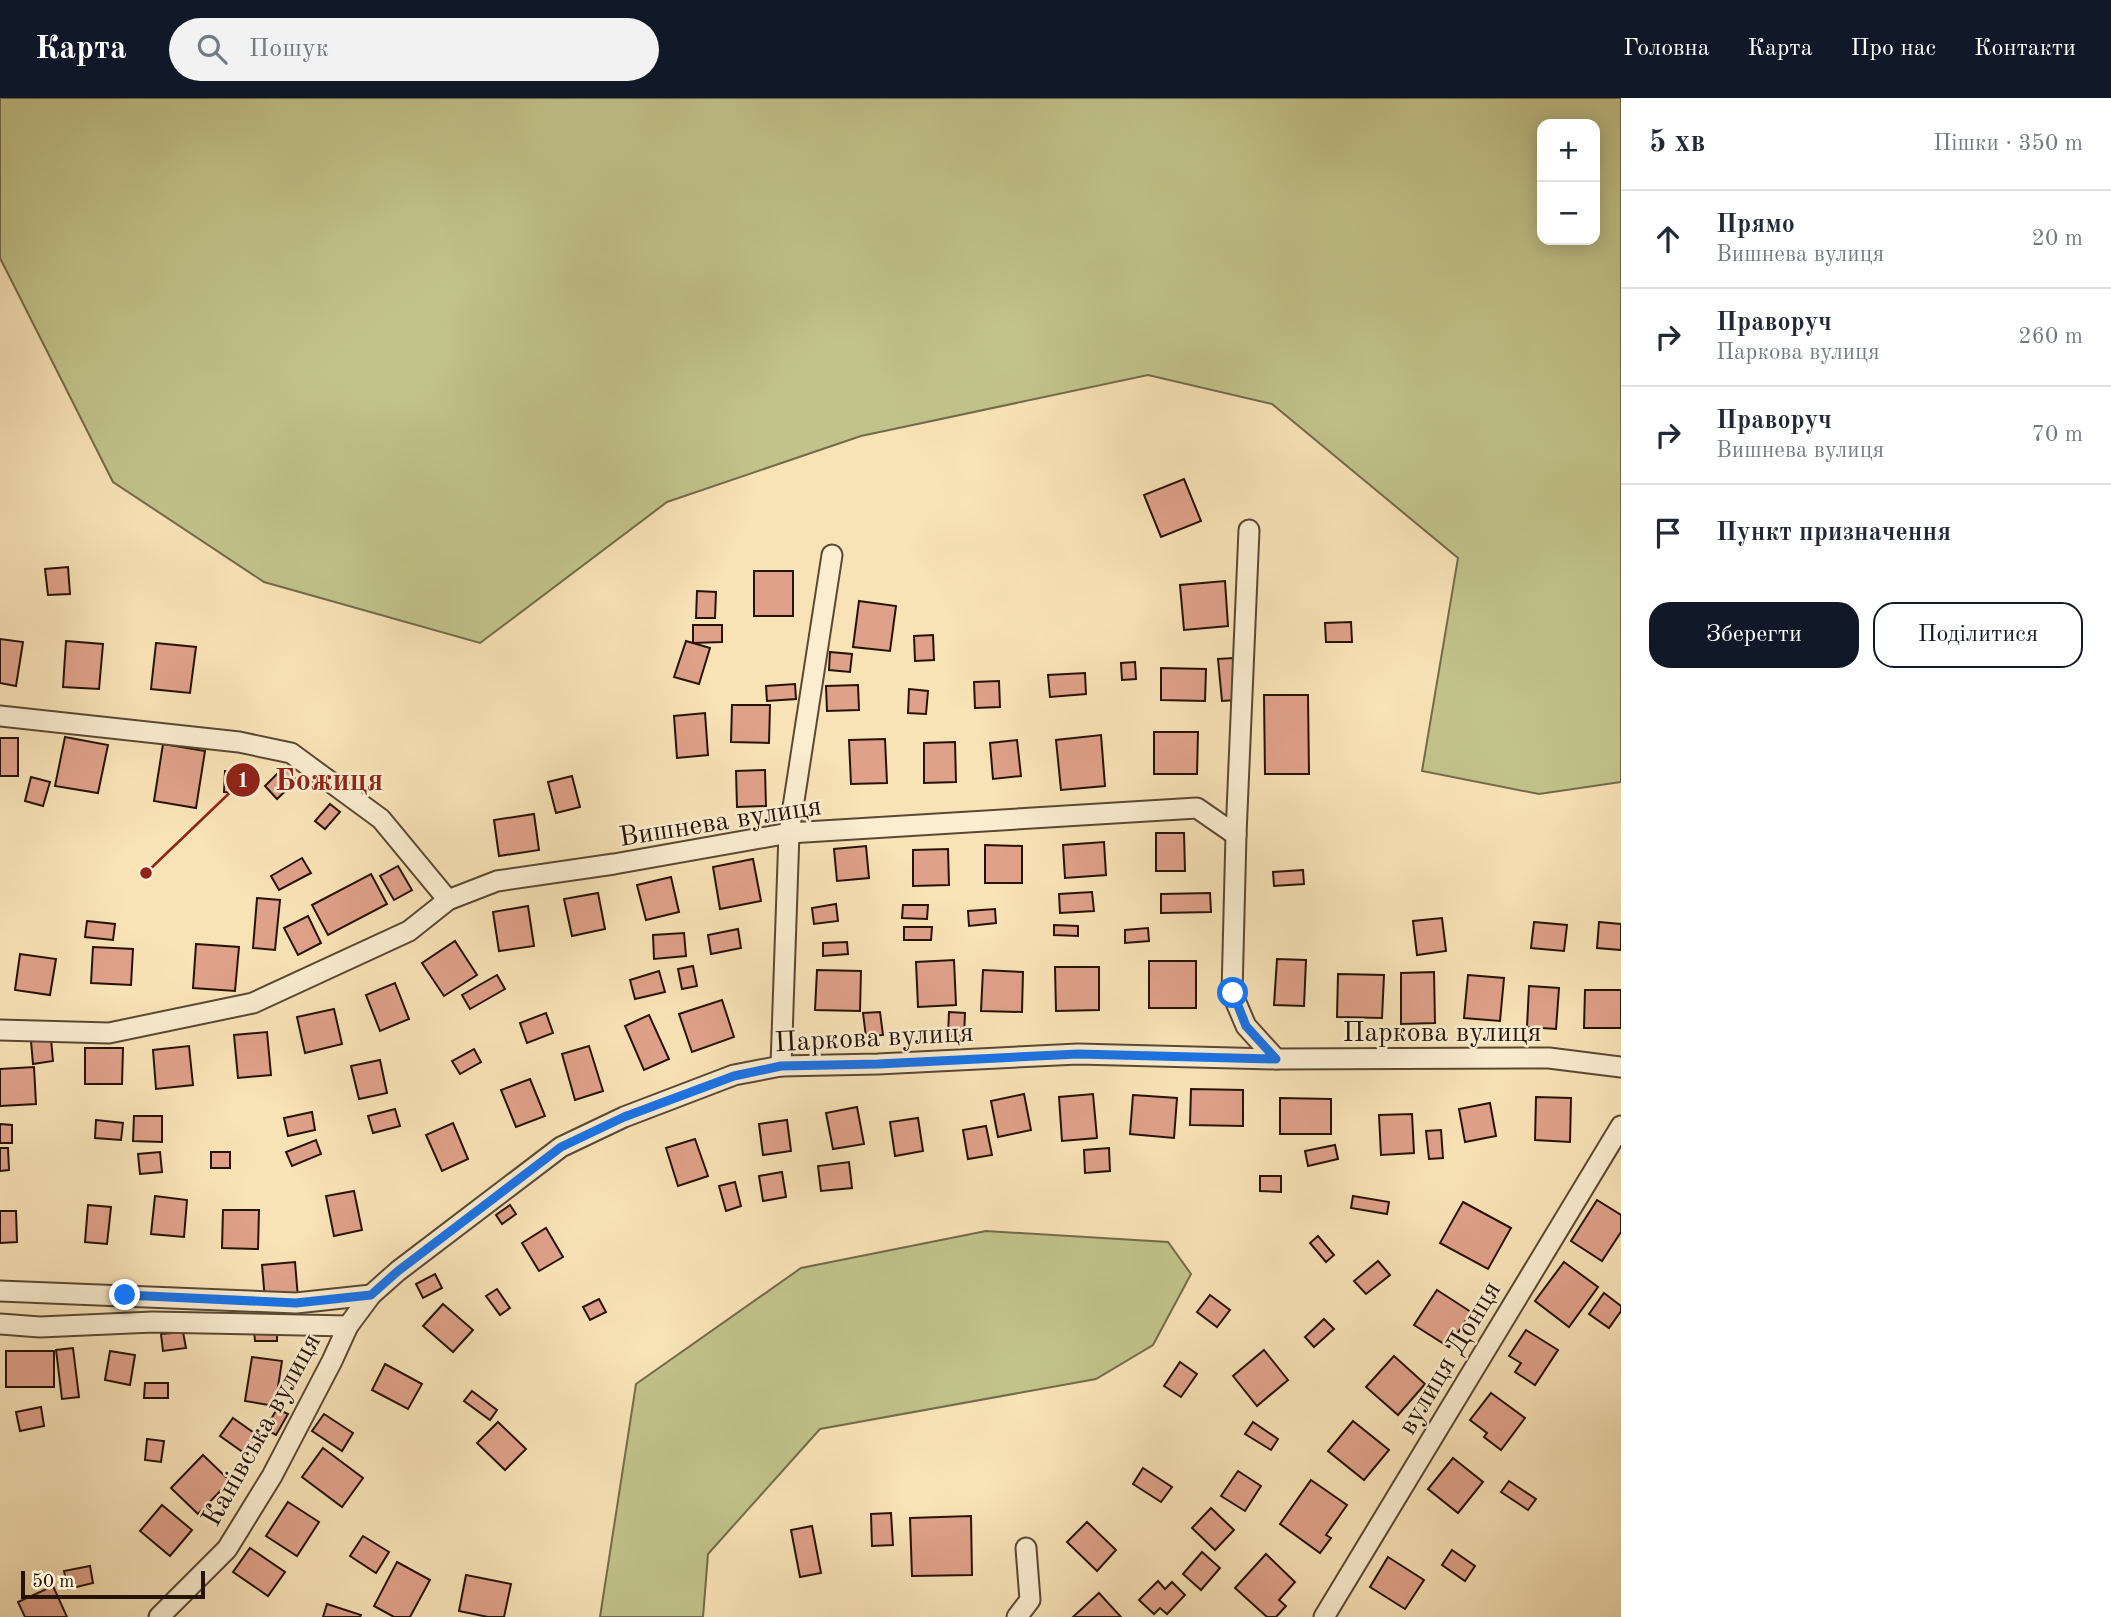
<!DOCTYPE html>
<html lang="uk">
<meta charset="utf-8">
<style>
:root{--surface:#fff;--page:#f2f2f3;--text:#1f2937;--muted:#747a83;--line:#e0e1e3;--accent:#111827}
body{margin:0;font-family:"Old Standard TT",serif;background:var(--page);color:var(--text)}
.controls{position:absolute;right:21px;top:21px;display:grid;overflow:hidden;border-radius:14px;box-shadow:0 4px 18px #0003}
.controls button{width:63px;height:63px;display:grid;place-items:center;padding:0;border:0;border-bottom:2px solid var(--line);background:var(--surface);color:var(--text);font:35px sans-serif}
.scale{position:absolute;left:21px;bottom:18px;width:184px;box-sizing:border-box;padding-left:7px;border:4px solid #261308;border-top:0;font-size:19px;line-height:24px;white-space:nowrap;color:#261308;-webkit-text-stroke:5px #faedd0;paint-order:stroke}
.stop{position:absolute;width:21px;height:21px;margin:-16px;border:5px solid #1a73e8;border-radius:50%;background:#fff}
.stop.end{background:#1a73e8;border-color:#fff;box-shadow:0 2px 7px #0008}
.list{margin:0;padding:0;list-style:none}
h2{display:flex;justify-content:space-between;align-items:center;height:91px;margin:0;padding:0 28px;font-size:30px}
h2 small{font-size:23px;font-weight:400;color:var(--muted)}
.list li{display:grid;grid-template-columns:46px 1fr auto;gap:21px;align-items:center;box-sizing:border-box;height:98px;padding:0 28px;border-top:2px solid var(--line)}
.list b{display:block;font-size:26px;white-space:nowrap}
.list p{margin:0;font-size:23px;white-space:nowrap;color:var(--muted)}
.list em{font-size:23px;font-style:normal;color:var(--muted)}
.actions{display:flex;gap:14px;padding:21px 28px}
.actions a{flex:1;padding:16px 0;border:2px solid var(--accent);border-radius:21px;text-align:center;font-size:24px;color:var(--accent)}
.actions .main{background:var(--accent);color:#fff}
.icon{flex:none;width:38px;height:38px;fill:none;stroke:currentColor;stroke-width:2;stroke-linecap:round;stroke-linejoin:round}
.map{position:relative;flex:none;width:1621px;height:1519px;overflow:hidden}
header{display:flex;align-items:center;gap:42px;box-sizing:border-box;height:98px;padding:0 35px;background:var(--accent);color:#fff}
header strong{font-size:33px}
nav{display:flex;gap:38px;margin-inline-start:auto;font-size:24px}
.search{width:490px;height:63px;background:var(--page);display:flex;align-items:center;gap:18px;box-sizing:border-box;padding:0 24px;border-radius:38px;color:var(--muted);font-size:26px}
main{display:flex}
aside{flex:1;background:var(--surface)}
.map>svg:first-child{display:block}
.green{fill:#c2c38b;stroke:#746b4a;stroke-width:2;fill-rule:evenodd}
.building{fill:#e0a18a;stroke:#261308;stroke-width:2}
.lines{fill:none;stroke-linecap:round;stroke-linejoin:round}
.minor-casing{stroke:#5a4734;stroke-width:23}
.minor{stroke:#faedd0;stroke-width:19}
.route{stroke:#1a73e8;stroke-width:9}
.labels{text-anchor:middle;stroke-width:5;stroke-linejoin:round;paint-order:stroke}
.street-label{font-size:28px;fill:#261308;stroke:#faedd0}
.leader{fill:none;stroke:#8f2418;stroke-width:2.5}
.callout-dot{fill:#8f2418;stroke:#faedd0;stroke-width:2.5}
.mark-label{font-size:21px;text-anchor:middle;font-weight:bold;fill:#fff}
.callout-label{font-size:30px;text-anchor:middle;font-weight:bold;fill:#8f2418;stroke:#faedd0;stroke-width:5;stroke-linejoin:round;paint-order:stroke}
</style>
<header>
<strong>Карта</strong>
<div class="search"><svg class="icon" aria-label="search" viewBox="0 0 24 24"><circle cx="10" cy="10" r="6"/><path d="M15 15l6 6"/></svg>Пошук</div>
<nav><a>Головна</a><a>Карта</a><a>Про нас</a><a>Контакти</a></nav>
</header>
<main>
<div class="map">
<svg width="1621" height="1519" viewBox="0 0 1621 1519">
<rect width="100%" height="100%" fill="#f8e3b7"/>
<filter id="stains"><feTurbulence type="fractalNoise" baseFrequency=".00286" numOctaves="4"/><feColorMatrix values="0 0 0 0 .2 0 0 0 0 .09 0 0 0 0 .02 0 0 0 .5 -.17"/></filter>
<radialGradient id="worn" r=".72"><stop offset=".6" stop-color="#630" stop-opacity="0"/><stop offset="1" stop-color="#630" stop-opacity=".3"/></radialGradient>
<!-- green -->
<g class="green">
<path d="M0,0H1621V684L1539,696L1422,673L1458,460L1272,306L1148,277L861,338L667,404L480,545L264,484L113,384L0,160ZM1595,26V142H1542V26Z"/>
<polygon points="986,1133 1168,1144 1191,1176 1153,1247 1096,1281 820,1331 708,1456 703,1519 600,1519 636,1286 801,1170"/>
</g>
<!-- building -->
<g class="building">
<polygon points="1184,381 1201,423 1161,439 1144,397"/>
<polygon points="68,469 70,496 48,497 45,471"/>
<rect x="754" y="473" width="39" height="45"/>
<polygon points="1225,483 1228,528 1184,532 1180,487"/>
<polygon points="697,493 716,494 715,520 696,520"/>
<polygon points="859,503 896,508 890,553 853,549"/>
<polygon points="1351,524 1352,544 1326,544 1325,525"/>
<polygon points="693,527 722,527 722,544 693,545"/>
<polygon points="933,537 934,562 915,563 914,538"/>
<polygon points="0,541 23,544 16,588 0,585"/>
<polygon points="66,543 103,546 99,591 63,589"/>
<polygon points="686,543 710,550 699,586 674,579"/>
<polygon points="156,545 196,549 190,595 151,591"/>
<polygon points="830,554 852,556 850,574 829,572"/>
<polygon points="1233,560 1236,602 1222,603 1218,561"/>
<polygon points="1135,564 1136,581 1122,582 1121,565"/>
<polygon points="1161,570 1206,571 1205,603 1161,602"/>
<polygon points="1085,575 1086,596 1050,599 1048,577"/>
<polygon points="999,583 1000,609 975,610 974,584"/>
<polygon points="795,586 796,601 767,603 766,588"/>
<polygon points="858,587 859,612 827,613 826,588"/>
<polygon points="909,591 928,593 926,616 908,615"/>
<polygon points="1264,597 1308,597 1309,676 1265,676"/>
<polygon points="732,607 770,607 769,645 731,644"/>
<polygon points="705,615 708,657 677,660 674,618"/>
<polygon points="1154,634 1198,634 1197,676 1154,676"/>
<polygon points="1101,637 1105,688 1061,692 1056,642"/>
<polygon points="65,639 108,647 98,695 55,688"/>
<rect x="0" y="640" width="18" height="38"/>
<polygon points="885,641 887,685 851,686 849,642"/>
<polygon points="1017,642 1021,678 993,681 990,645"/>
<polygon points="955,644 956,684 924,685 924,645"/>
<polygon points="163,646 205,653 196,710 154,703"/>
<polygon points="284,669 297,682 277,701 265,688"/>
<polygon points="765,672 766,708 737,709 736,673"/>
<polygon points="225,673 241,674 239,695 224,694"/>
<polygon points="572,678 580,709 556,715 548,684"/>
<polygon points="31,679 50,684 43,708 25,703"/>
<polygon points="330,706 340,714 325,731 315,723"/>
<polygon points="534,716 539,752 499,758 494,722"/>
<polygon points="1156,735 1184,735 1185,773 1156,773"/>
<polygon points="1104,744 1106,777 1065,780 1063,747"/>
<polygon points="985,747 1022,748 1022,785 985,785"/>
<polygon points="866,748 869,780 837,783 834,751"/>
<polygon points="948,751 949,787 913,788 913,752"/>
<polygon points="302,760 311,775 279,792 271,778"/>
<polygon points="753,761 761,803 720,811 713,769"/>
<polygon points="398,768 412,792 394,802 380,778"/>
<polygon points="1303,772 1304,786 1274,788 1273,774"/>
<polygon points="371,776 387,806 328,837 312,807"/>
<polygon points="671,779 679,814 646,822 637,787"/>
<polygon points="1092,794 1094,813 1060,815 1059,796"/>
<polygon points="598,795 605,831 572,838 564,801"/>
<polygon points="1210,795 1211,814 1161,815 1161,796"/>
<polygon points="257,800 280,802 275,852 253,850"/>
<polygon points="836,806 838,823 814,826 812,810"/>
<polygon points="903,807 928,807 927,821 902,820"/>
<polygon points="528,808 534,848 499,853 493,814"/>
<polygon points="995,811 996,825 969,828 968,813"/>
<polygon points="308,818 321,845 298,857 284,830"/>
<polygon points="1442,820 1446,853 1417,857 1413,823"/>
<polygon points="87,823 115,826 113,842 85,839"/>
<polygon points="1534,824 1567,827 1564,853 1531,850"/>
<polygon points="1599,824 1621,826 1621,852 1597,850"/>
<polygon points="1054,827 1078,828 1078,838 1054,837"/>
<polygon points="904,829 932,829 931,842 904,842"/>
<polygon points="1148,830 1149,843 1125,845 1125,832"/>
<polygon points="738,831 741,850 711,856 708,837"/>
<polygon points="684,835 686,858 654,861 653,837"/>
<polygon points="455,843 477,877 444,898 422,865"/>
<polygon points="847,844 848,856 823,858 823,845"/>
<polygon points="196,846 239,849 235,893 193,890"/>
<polygon points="93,849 133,851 131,887 91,885"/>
<polygon points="20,856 56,861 50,897 15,892"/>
<polygon points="1277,861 1306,862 1304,908 1274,907"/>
<polygon points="954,862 956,907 918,909 916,864"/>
<rect x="1149" y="863" width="47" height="47"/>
<polygon points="693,868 697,888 682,891 678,871"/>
<polygon points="1055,869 1099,869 1099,912 1056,913"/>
<polygon points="817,872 861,873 860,913 815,912"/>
<polygon points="983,872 1023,874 1022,914 981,913"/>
<polygon points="659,873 665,894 635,901 630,882"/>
<polygon points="1434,874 1435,925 1401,926 1401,875"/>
<polygon points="1338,876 1384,877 1382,920 1337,919"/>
<polygon points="497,877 505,891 470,911 462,897"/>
<polygon points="1468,877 1504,880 1500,923 1464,920"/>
<polygon points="395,885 409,921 380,933 366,897"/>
<polygon points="1529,888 1559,890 1556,931 1527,929"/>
<polygon points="1585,892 1621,892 1621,930 1584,930"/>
<polygon points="722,902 734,939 692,954 679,916"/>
<polygon points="334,911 342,946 305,955 297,919"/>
<polygon points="880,914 883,937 866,939 863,915"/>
<polygon points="949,914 965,915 964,939 948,938"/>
<polygon points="546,915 553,935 527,945 520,925"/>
<polygon points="649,917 669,961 644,972 625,928"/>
<polygon points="267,934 271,977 238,980 234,937"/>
<polygon points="51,941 53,963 33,966 31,943"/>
<polygon points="189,948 193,987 156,991 153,952"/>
<polygon points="589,948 603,993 575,1002 562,956"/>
<polygon points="85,950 123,950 122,986 85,986"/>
<polygon points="474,951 481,964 460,976 452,963"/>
<polygon points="380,962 387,995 359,1001 351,968"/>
<polygon points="34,969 36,1006 0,1008 0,971"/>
<polygon points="530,981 545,1018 516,1029 501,992"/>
<polygon points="1191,991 1243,992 1243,1028 1190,1027"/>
<polygon points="1024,996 1031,1032 998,1039 991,1003"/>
<polygon points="1093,996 1097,1040 1062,1043 1059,999"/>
<polygon points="1133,997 1177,1000 1174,1040 1130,1036"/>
<polygon points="1536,999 1571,1000 1570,1044 1535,1042"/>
<polygon points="1280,1000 1331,1001 1331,1036 1280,1036"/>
<polygon points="1490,1005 1496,1038 1465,1044 1459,1011"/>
<polygon points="857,1009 864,1046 833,1051 826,1015"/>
<polygon points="395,1011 400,1028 373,1035 368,1018"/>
<polygon points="312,1014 315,1032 288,1038 284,1020"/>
<polygon points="1412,1016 1414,1055 1381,1057 1379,1017"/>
<polygon points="134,1018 162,1018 162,1044 133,1043"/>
<polygon points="918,1020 923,1053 895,1058 890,1024"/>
<polygon points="96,1022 123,1025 121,1042 95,1040"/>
<polygon points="787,1022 791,1053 763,1057 759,1026"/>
<polygon points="453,1025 468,1061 442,1073 426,1037"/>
<polygon points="0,1026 12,1027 12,1045 0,1045"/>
<polygon points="986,1028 992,1057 968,1061 963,1032"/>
<polygon points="1441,1032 1443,1060 1429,1061 1426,1033"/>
<polygon points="695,1041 708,1078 678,1088 666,1050"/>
<polygon points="316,1042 321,1056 292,1068 286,1054"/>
<polygon points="1335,1047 1338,1061 1308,1068 1305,1053"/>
<polygon points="0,1050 8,1050 9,1072 0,1073"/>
<polygon points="1109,1050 1110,1073 1085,1075 1084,1052"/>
<polygon points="160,1054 162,1074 140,1076 138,1056"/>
<rect x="211" y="1054" width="19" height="16"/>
<polygon points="849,1064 852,1090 821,1093 818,1068"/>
<polygon points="782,1074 786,1099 763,1103 759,1078"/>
<polygon points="1260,1078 1281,1078 1281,1094 1260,1093"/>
<polygon points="735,1084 741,1108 726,1113 719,1088"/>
<polygon points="354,1093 362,1132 334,1138 326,1098"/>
<polygon points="155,1098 187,1102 184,1139 151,1136"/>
<polygon points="1353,1098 1389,1104 1387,1116 1351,1110"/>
<polygon points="1597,1102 1621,1117 1621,1134 1602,1163 1571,1143"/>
<polygon points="1463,1104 1511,1130 1488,1171 1440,1145"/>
<polygon points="88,1107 111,1109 107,1146 85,1144"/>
<polygon points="510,1107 516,1116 502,1126 496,1117"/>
<polygon points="223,1112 259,1112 258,1151 222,1150"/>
<polygon points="0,1113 16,1113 17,1144 0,1145"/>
<polygon points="546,1130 563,1159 539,1173 522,1145"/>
<polygon points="1318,1138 1334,1157 1326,1164 1310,1145"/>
<polygon points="1378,1163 1390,1177 1366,1196 1354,1183"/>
<polygon points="295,1164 298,1200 265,1202 262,1167"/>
<polygon points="1564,1164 1598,1189 1569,1229 1535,1203"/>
<polygon points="435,1176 442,1190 423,1200 416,1186"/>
<polygon points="497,1191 510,1210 500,1217 486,1198"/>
<polygon points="1437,1192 1471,1214 1449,1249 1414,1227"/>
<polygon points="1604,1195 1621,1208 1621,1213 1609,1230 1589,1216"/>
<polygon points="1210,1197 1230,1212 1217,1229 1197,1214"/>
<polygon points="599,1201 606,1214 590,1222 583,1209"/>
<polygon points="443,1206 473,1232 453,1254 423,1228"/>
<polygon points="1324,1221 1334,1231 1314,1249 1305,1239"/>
<polygon points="254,1232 277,1232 277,1243 255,1243"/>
<polygon points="1526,1232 1558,1252 1535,1287 1515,1274 1521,1265 1509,1258"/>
<polygon points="183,1234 186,1250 163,1253 161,1236"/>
<polygon points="73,1250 79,1299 62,1301 56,1252"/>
<polygon points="1264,1252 1288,1282 1257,1308 1233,1278"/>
<rect x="6" y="1253" width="48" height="36"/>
<polygon points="110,1253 135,1257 130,1287 105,1282"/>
<polygon points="1394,1258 1425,1286 1398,1317 1366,1289"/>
<polygon points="252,1259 282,1263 275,1308 245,1303"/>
<polygon points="1180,1264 1197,1276 1181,1299 1164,1288"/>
<polygon points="385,1266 422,1286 408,1311 372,1292"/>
<polygon points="145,1285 168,1285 168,1300 144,1300"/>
<polygon points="472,1293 497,1312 490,1322 464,1303"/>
<polygon points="1491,1295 1525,1320 1501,1352 1484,1339 1487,1335 1470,1322"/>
<polygon points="41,1309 44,1328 20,1333 16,1314"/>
<polygon points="277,1311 288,1316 276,1337 265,1331"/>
<polygon points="324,1316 353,1335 342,1353 312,1333"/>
<polygon points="233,1320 260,1339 247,1357 220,1338"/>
<polygon points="1353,1323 1389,1352 1364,1382 1328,1353"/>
<polygon points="498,1324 526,1351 505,1372 477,1345"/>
<polygon points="1253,1324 1278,1341 1271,1352 1245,1336"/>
<polygon points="147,1341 164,1343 161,1364 145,1362"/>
<polygon points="323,1350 363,1380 342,1409 302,1379"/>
<polygon points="203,1357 230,1383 198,1416 171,1390"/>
<polygon points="1453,1360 1483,1384 1458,1415 1428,1391"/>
<polygon points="1143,1370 1172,1389 1161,1404 1133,1386"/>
<polygon points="1238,1373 1261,1388 1245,1413 1221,1398"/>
<polygon points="1311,1382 1347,1407 1326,1437 1331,1440 1320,1455 1280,1426"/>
<polygon points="1509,1383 1536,1401 1528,1412 1501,1394"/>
<polygon points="288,1404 319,1424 297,1458 266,1438"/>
<polygon points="162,1407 192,1432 170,1458 140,1433"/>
<polygon points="1211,1410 1234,1432 1215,1452 1192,1430"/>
<polygon points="891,1415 893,1447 872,1448 871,1416"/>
<polygon points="971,1418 972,1477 912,1478 910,1420"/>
<polygon points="1087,1424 1116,1452 1097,1473 1067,1444"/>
<polygon points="812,1428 821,1475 800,1479 791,1432"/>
<polygon points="363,1438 389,1454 376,1475 350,1458"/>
<polygon points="250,1450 285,1474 268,1498 233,1474"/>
<polygon points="1452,1452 1475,1468 1465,1483 1442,1467"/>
<polygon points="1202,1454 1220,1470 1201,1492 1183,1476"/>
<polygon points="1266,1456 1295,1484 1279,1502 1286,1508 1276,1519 1267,1519 1235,1490"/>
<polygon points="1388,1459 1424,1482 1405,1511 1370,1489"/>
<polygon points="397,1464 430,1482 410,1519 394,1519 374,1508"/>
<polygon points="90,1468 93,1485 68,1491 64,1473"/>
<polygon points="466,1477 511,1486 504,1519 488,1519 459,1513"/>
<polygon points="1158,1483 1165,1491 1172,1484 1185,1497 1167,1516 1160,1510 1154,1516 1139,1502"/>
<polygon points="53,1488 67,1519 25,1519 18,1504"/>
<polygon points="1099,1495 1121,1519 1073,1519"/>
<polygon points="327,1506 361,1517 360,1519 323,1519"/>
</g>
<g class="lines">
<!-- minor casing -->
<g class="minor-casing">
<g id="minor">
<polyline points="0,618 239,644 291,655 381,721 448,802"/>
<polyline points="1236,737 1249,432"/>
<polyline points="0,932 109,935 253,905 409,833 448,802 497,783 614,766 789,735 1197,710 1236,737 1232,895 1246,928 1276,961"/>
<polyline points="781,968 789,735 832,457"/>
<polyline points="0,1193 296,1205 371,1197"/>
<polyline points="0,1226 40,1229 153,1224 348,1228"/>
<polyline points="159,1519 227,1451 272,1378 332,1263 348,1228 371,1197 398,1173 561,1049 624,1019 734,977 781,968 878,966 1078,956 1276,961 1549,960 1621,969"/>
<polyline points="1017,1519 1030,1502 1026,1450"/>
<polyline points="1324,1519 1621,1028"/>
</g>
</g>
<!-- minor -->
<use href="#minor" class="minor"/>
</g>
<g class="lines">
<!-- route -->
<polyline class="route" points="125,1197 296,1205 371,1197 398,1173 561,1049 624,1019 734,978 781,968 878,966 1078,956 1276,961 1246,928 1233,895"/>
</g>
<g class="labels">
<!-- street labels -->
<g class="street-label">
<text transform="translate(720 722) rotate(-9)" y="10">Вишнева вулиця</text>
<text x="1442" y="943">Паркова вулиця</text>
<text transform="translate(874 938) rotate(-3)" y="10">Паркова вулиця</text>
<text transform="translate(1448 1259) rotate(-59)" y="10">вулиця Донця</text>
<text transform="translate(260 1331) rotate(-61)" y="10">Канівська вулиця</text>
</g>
</g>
<!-- callouts -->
<path class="leader" d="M146 775L243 682"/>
<g class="callout-dot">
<circle cx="146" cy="775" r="7"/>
<circle cx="243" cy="682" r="18"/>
</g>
<g class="mark-label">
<text x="243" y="689">1</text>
</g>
<g class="callout-label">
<text x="329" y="692">Божиця</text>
</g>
<rect width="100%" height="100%" filter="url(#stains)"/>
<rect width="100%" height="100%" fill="url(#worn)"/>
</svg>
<div class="controls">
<button>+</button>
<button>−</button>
</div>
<div class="scale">50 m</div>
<div class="stop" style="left:1233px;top:895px"></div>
<div class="stop end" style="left:125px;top:1197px"></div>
</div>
<aside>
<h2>5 хв<small>Пішки · 350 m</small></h2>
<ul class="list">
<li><svg class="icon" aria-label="ahead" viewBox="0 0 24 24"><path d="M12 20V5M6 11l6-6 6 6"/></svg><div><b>Прямо</b><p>Вишнева вулиця</p></div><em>20 m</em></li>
<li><svg class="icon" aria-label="right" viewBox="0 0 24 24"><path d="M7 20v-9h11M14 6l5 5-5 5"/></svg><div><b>Праворуч</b><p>Паркова вулиця</p></div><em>260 m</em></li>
<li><svg class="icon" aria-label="right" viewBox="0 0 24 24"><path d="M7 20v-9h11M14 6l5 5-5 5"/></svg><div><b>Праворуч</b><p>Вишнева вулиця</p></div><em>70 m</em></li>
<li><svg class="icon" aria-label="arrive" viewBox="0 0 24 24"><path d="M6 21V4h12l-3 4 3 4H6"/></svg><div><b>Пункт призначення</b></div></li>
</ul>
<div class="actions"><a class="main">Зберегти</a><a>Поділитися</a></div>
</aside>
</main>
